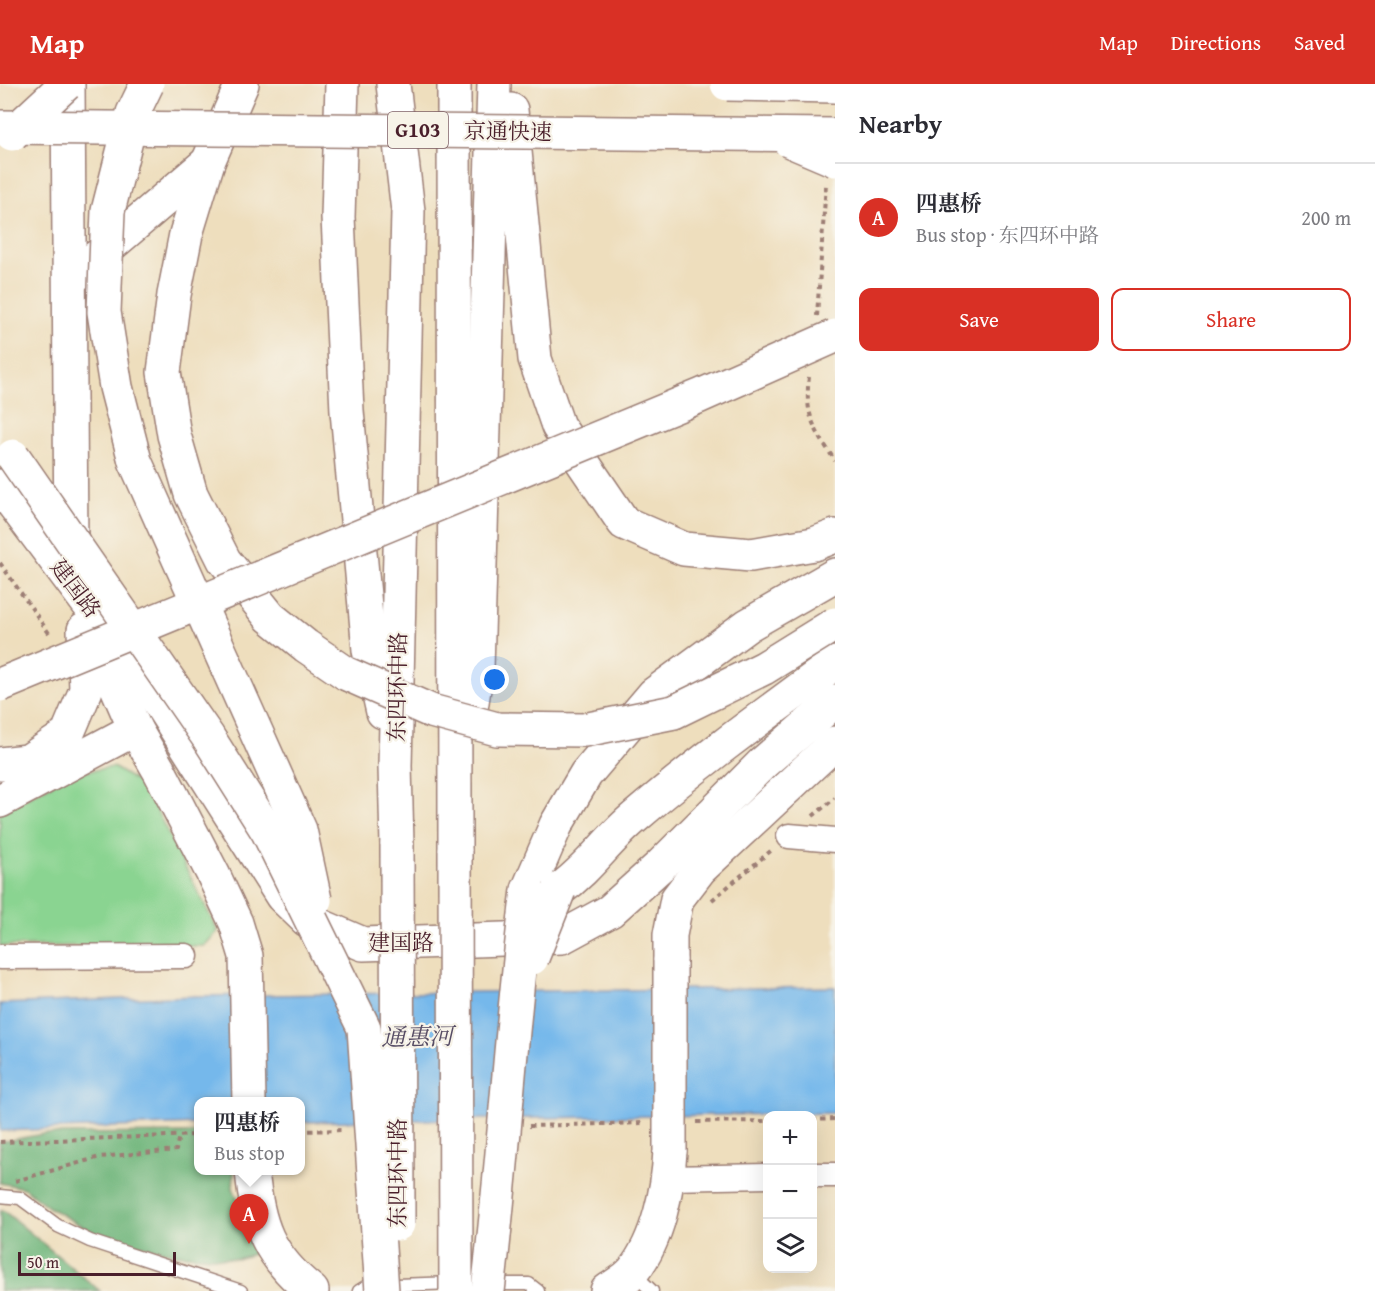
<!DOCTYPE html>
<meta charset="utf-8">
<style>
:root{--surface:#fff;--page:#f7f7f7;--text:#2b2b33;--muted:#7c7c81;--line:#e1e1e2;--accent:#d93025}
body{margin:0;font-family:"Gentium Book Plus","Noto Serif SC",serif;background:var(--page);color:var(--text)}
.controls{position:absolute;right:18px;bottom:18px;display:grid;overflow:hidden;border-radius:12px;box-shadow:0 6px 24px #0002}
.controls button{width:54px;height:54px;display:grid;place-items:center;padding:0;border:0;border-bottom:2px solid var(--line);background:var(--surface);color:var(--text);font:30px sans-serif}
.scale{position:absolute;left:18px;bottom:15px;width:158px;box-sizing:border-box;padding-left:6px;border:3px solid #4a1f2b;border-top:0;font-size:16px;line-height:21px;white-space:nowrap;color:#4a1f2b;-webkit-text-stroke:4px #f7f3e8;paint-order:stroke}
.you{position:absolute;left:495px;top:596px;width:21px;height:21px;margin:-15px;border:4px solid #fff;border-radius:50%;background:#1a73e8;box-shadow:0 0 0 9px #1a73e833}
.badge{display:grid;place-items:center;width:39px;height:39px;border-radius:50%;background:var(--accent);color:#fff;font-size:20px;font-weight:700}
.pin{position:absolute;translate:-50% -50px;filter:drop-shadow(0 2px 3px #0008)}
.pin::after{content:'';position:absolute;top:32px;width:21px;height:18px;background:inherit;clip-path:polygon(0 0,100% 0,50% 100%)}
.popup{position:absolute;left:194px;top:1013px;width:111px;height:78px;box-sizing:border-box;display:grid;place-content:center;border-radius:12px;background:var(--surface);filter:drop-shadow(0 2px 4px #0005);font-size:20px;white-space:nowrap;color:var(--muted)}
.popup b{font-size:22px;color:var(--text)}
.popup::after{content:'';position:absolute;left:50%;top:100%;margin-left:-12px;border:12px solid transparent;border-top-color:var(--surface)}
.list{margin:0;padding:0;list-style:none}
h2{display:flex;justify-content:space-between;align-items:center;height:78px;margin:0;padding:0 24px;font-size:26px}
h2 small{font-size:20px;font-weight:400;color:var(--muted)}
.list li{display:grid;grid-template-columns:39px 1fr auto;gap:18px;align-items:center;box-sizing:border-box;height:108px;padding:0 24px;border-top:2px solid var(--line)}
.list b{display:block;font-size:22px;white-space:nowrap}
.list p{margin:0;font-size:20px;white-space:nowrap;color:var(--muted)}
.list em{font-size:20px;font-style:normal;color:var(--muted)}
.actions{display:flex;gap:12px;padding:18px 24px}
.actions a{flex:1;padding:14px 0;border:2px solid var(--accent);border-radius:12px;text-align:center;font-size:21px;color:var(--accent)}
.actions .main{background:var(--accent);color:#fff}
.icon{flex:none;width:33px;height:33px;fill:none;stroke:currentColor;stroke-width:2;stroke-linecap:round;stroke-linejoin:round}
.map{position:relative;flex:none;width:835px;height:1207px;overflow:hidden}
header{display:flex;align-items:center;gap:36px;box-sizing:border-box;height:84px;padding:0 30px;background:var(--accent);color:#fff}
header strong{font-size:28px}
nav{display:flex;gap:33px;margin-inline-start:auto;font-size:21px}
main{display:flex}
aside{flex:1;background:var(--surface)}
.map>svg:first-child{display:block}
.green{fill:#8ad491;stroke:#6a7a5e;stroke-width:1.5}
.forest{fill:#6fb67b;stroke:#5c6a53;stroke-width:1.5}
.water{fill:#75b8eb;stroke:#606c8b;stroke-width:1.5}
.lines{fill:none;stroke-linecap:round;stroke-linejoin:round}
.lane-casing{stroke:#9c7e74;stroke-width:15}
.street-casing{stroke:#9c7e74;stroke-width:27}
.secondary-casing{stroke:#9c7e74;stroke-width:36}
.highway-casing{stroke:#9c7e74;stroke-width:36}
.path{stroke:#9c7e74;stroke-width:4;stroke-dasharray:4.5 4.5;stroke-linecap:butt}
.lane{stroke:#fff;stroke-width:12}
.street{stroke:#fff;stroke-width:24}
.secondary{stroke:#fff;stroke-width:33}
.highway{stroke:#fff;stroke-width:33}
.secondary-bridge-casing{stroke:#9c7e74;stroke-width:36;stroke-linecap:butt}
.highway-bridge-casing{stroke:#9c7e74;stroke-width:36;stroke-linecap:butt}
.secondary-bridge{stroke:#fff;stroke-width:33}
.highway-bridge{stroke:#fff;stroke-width:33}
.labels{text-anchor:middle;stroke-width:4.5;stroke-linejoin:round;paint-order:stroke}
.shield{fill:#f7f3e8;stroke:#7e5f64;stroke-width:1.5}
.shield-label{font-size:21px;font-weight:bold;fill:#4a1f2b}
.street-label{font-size:22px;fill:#4a1f2b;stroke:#f7f3e8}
.water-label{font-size:24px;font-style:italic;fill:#574d65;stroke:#f7f3e8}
</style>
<header>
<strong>Map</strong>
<nav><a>Map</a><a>Directions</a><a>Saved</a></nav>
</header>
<main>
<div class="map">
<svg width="835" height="1207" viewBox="0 0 835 1207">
<rect width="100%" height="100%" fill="#f7f3e8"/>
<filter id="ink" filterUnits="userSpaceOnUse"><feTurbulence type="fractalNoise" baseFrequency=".0167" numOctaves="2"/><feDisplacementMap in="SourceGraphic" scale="12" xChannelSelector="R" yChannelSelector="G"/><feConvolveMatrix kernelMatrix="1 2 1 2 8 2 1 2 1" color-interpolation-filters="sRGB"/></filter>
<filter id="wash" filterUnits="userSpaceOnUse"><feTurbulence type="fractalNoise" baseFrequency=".008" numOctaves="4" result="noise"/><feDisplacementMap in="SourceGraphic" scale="24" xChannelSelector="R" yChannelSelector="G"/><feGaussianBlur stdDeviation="1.35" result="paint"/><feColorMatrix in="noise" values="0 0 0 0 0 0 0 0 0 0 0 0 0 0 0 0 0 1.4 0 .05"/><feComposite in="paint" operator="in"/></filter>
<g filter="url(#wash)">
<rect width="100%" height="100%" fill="#eedebd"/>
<!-- green -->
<polygon class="green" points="113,683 144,702 218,847 204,862 0,862 0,728 70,690"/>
<!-- forest -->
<g class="forest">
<polygon points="198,1049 198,1086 234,1087 233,1104 260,1168 237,1175 175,1170 94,1149 50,1124 24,1104 0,1099 0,1058 44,1050"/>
<polygon points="0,1127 4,1127 100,1207 0,1207"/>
</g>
<!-- water -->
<polygon class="water" points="835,903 835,1029 300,1038 300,1018 198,1018 198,1040 0,1047 0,920 196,912"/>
</g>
<g filter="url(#ink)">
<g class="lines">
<!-- lane casing -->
<g class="lane-casing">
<g id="lane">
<polyline points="0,1112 20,1114 58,1142 90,1157 241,1207"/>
<polyline points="633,1189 652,1207"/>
<polyline points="490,1200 529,1200 538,1207"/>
<polyline points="359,1207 367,1202 455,1199"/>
</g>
</g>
<!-- street casing -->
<g class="street-casing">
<g id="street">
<polyline points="789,752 835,756"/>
<polyline points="0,873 186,872"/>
<polyline points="812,1091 835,1091"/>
<polyline points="669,1094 768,1092"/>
</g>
</g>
<!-- secondary casing -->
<g class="secondary-casing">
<g id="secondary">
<polyline points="68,0 71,469"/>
<polyline points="0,402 141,590 282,812 307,836 363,860 562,853 610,827 660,782 763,679 835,617"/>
<polyline points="92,546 135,645 160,688 213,790 236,839 246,872 249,1018"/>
<polyline points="0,680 28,677 67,651 86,606 84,546"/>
<polyline points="0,717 135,645"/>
<polyline points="670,877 670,851 677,815 700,785 835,659"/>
<path d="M252,1086C257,1141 268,1172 312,1207"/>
<path d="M607,1207C615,1201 627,1195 633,1187C658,1156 668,1106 670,1067"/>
</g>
</g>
<!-- highway casing -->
<g class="highway-casing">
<g id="highway">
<polyline points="242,0 208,78 186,150 174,211 164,288 174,351 191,410 224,476 270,533 306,562 347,590"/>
<polyline points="342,0 338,133 347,327 369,566 383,628"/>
<polyline points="393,0 408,127 395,682 397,761"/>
<polyline points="454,0 455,767"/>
<polyline points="511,26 535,275 558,342 624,439 684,465 751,471 814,460 835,452"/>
<polyline points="70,196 208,78"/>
<polyline points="471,625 477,584 494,0"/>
<polyline points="528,806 556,741 586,690 654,610 748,541 835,491"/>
<path d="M559,806C590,784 607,756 635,733C699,678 767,629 835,579"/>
</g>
</g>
<!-- path -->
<g class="path">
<polyline points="817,232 826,99"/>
<path d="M809,293C804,333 815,345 835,377"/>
<polyline points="0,479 51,552"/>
<polyline points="813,732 835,714"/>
<polyline points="712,816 773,765"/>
<polyline points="812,1036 835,1035"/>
<polyline points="697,1038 768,1037"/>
<polyline points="529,1042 644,1039"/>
<polyline points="300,1047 344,1046"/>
<polyline points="0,1058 198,1051"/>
<polyline points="15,1097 100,1073 176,1066 179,1051"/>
</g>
<!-- lane -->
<use href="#lane" class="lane"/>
<!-- street -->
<use href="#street" class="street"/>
<!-- secondary -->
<use href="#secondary" class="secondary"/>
<!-- highway -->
<use href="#highway" class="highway"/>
<!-- secondary-bridge casing -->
<g class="secondary-bridge-casing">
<polyline id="secondary-bridge" points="670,877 670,1067"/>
</g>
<!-- highway-bridge casing -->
<g class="highway-bridge-casing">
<g id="highway-bridge">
<polyline points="147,0 133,29 108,127 104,228 116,303 135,377 300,746 315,816"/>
<polyline points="727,0 835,2"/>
<polyline points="0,43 835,51"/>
<polyline points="12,50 66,0"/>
<polyline points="788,56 835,76"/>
<polyline points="13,372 208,653 268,748 364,944 382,1207"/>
<polyline points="347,590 431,627 497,645 584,646 674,628 764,584 835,540"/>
<polyline points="0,601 700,312 835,252"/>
<polyline points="397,761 398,1140"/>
<polyline points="455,767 456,1207"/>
<polyline points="532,874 559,806"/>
<path d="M488,1207C504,1073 511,939 528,806"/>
</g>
</g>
<!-- secondary-bridge -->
<use href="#secondary-bridge" class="secondary-bridge"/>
<!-- highway-bridge -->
<use href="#highway-bridge" class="highway-bridge"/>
</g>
</g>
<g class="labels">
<!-- shield labels -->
<rect class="shield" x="388" y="28" width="60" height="36" rx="4.5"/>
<g class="shield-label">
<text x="418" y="53">G103</text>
</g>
<!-- street labels -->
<g class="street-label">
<text transform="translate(508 47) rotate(1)" y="8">京通快速</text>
<text transform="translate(76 504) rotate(53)" y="8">建国路</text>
<text transform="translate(397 603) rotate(-89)" y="8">东四环中路</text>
<text x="401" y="866">建国路</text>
<text transform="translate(397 1089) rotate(-90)" y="8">东四环中路</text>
</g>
<!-- water labels -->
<g class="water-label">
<text transform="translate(417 953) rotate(-1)" y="8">通惠河</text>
</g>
</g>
</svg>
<div class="controls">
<button>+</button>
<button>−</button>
<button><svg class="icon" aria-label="layers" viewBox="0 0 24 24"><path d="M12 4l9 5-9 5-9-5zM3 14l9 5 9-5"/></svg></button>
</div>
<div class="scale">50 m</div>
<div class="you"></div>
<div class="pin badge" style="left:249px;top:1160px">A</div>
<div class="popup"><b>四惠桥</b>Bus stop</div>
</div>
<aside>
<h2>Nearby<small></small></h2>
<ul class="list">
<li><span class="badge">A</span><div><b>四惠桥</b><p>Bus stop · 东四环中路</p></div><em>200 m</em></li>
</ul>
<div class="actions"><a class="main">Save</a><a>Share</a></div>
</aside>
</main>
